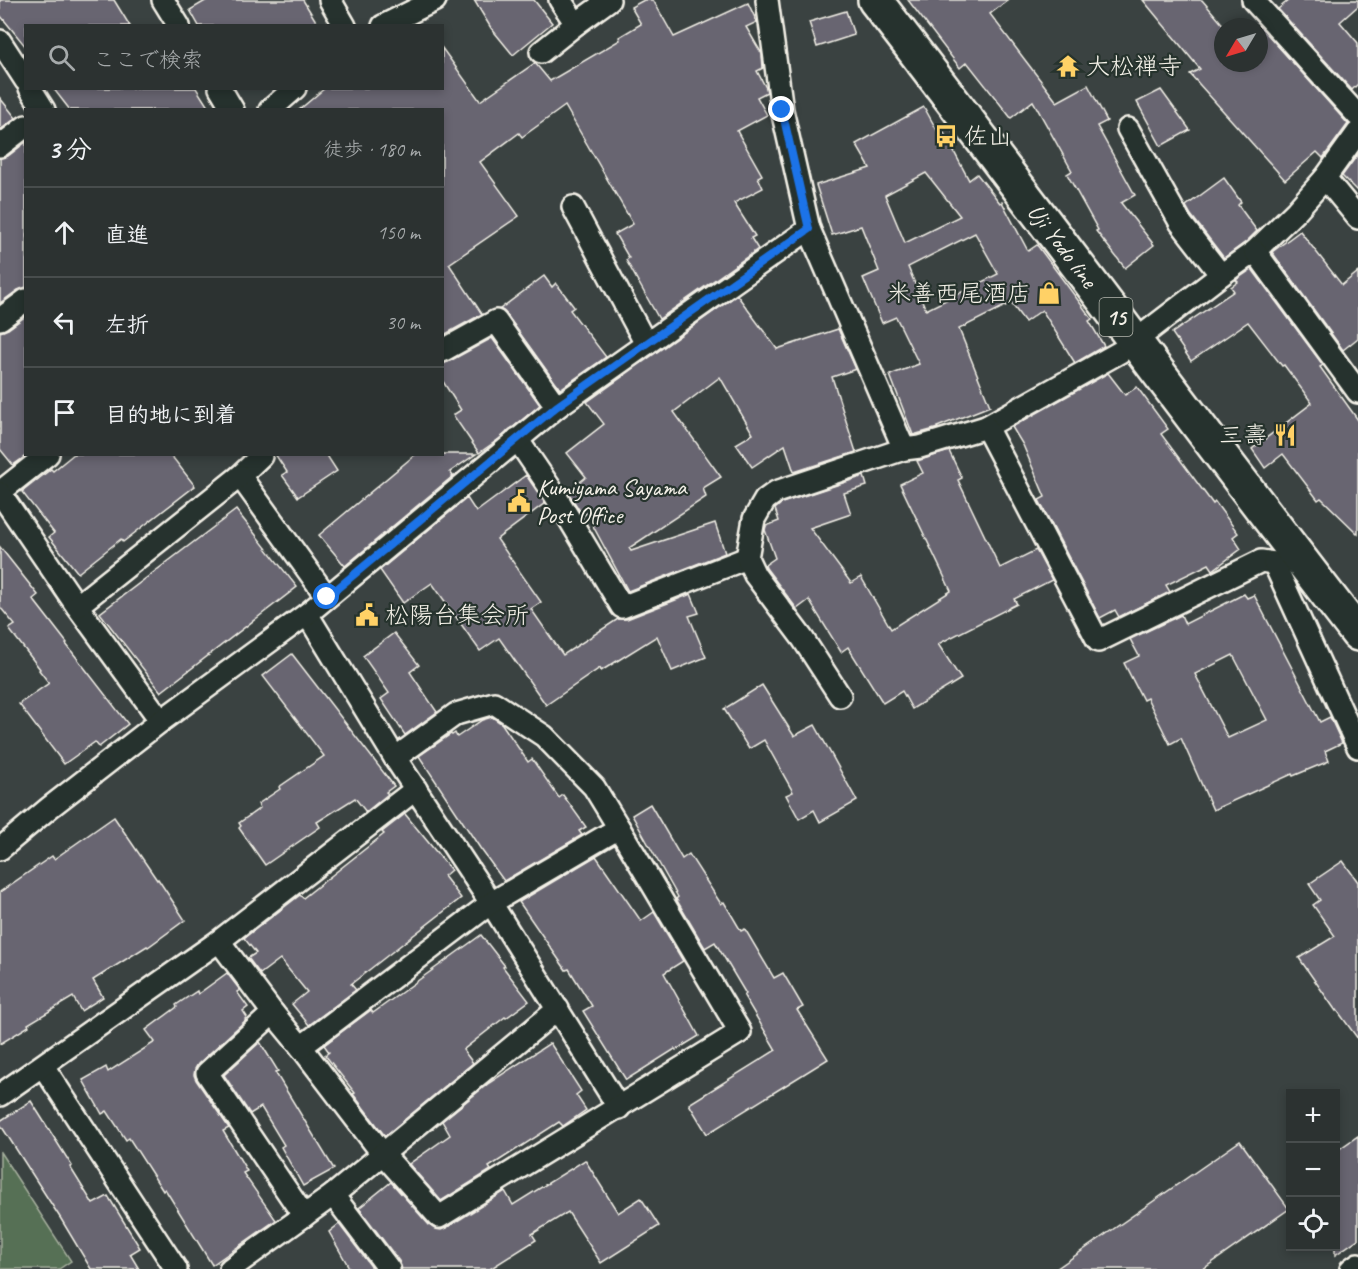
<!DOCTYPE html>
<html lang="ja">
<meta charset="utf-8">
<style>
:root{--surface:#2c3231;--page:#343a39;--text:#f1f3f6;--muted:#a6aaab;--line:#484d4d}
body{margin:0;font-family:Caveat,"Klee One",sans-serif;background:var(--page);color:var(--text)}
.controls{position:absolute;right:18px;bottom:18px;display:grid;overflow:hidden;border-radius:0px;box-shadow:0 3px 9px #0003}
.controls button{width:54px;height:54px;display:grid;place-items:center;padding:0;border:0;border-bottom:2px solid var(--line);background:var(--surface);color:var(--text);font:30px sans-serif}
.compass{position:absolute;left:1214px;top:18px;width:54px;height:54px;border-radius:50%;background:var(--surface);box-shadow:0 3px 9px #0003;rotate:232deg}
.stop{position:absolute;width:18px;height:18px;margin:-14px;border:4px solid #1a73e8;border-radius:50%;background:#fff}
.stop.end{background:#1a73e8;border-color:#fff;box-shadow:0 2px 6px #0008}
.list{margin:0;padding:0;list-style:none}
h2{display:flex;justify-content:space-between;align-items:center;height:78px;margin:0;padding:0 24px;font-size:26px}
h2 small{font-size:20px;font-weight:400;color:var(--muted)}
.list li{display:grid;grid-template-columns:39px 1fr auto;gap:18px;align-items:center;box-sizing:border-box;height:90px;padding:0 24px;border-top:2px solid var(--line)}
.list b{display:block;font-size:22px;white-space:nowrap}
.list em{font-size:20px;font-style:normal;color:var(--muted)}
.icon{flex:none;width:33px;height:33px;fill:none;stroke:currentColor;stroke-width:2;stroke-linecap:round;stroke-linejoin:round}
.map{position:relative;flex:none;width:1358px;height:1269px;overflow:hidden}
.search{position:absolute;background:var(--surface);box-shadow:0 3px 9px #0003;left:24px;top:24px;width:420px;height:66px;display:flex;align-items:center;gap:15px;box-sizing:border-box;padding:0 21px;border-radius:0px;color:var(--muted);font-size:22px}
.panel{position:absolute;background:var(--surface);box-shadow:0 3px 9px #0003;left:24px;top:108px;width:420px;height:348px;border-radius:0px}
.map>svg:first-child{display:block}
.green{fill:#577055;stroke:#a6b09e;stroke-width:1.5}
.building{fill:#676571;stroke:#f4f1e8;stroke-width:1.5;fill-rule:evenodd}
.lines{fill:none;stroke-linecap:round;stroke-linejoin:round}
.street-casing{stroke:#f4f1e8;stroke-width:26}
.primary-casing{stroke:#f4f1e8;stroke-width:38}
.street{stroke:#26332d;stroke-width:21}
.primary{stroke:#26332d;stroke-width:33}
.route{stroke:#1a73e8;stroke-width:8}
.labels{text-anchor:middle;stroke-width:4.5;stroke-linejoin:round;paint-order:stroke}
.shield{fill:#26332d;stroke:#b6b8b0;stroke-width:1.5}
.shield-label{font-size:22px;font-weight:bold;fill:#f4f1e8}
.poi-label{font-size:24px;fill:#f4f1e8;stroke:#26332d;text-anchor:start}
.street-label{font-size:24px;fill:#f4f1e8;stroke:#26332d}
</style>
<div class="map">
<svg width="1358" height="1269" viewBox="0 0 1358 1269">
<rect width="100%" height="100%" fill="#3a4241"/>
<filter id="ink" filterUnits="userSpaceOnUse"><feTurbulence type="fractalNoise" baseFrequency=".0167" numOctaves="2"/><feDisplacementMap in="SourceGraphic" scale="12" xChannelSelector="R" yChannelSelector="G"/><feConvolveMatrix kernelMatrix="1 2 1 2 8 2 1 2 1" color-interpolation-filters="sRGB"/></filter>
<g filter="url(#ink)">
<!-- green -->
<polygon class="green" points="0,1152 71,1261 59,1269 0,1269"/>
<!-- building -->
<g class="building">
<polygon points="0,0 114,0 130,26 26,26 26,47 0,15"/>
<polygon points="207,0 303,0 319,26 199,26 190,10"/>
<polygon points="474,0 534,0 552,23 513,55 491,28"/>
<polygon points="644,0 653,0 674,37 748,3 757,22 746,27 762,54 763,68 757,71 766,88 767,92 757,97 767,115 737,131 762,175 758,177 763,188 734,203 755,236 751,238 758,249 659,319 626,260 629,258 615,234 633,224 565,106 522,137 519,133 480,162 519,216 449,264 482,314 442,336 442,110 299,110 325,88 442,88 442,48 480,101 535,63 550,81 620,40 619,37 641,24 631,7"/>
<polygon points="908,0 1008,0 990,14 1057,102 1088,85 1107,121 1097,126 1135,195 1121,203 1154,245 1125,268 1096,231 1098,230 1067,174 1072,171 1033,101 1011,118 967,62 960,68"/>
<polygon points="1143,0 1202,0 1225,27 1223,27 1223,63 1259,63 1259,27 1256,27 1259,25 1348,124 1323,158 1317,152 1285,180 1190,74 1200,69"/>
<polygon points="1289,0 1358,0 1358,6 1340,22 1358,43 1358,84 1352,90 1278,9"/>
<polygon points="846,11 854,35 817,47 809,22"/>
<polygon points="53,88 196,88 210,110 70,110"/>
<polygon points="1161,90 1190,130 1161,146 1137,102"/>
<polygon points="0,98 16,118 0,130"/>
<path d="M924,107L939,134L943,131L969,180L977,174L1000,203L1002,202L1028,251L1037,245L1092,319L1089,321L1104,346L1075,363L1042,310L1025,322L1011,303L959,329L990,406L937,427L938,428L913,435L890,375L919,364L896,317L882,323L863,278L879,271L861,226L832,235L816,185L870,168L856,144ZM926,173L960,216L905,243L885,195ZM975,233L998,274L926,310L908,267Z"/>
<polygon points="26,142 26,287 18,290 0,303 0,158 8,156"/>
<polygon points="1358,154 1358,192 1342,176"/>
<polygon points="1224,178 1241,202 1238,205 1257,231 1247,241 1224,258 1191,215 1186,206"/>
<polygon points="1300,231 1342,285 1358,272 1358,338 1343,350 1272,252"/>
<polygon points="1252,269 1323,365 1320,367 1358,420 1358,534 1321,498 1318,500 1283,454 1265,468 1252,449 1312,403 1284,365 1282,366 1248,322 1191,361 1172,333 1234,291 1231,287 1238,282 1236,280"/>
<polygon points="544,276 552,287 556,283 574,307 570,310 606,357 560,389 506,314 500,309"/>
<polygon points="737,295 777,349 838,329 856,369 832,377 856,452 794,472 785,445 752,467 736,444 753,434 720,377 674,412 721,477 703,488 706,497 629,548 631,551 715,523 725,553 628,591 586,513 583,516 568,492 586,477 567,453 604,424 587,402"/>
<polygon points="26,316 26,456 13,465 0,449 0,332 8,329"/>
<polygon points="492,338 540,405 499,439 479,453 453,415 461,410 442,380 442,364 448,362"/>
<polygon points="1108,373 1125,395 1137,387 1168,429 1161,434 1213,504 1215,502 1238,533 1233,537 1241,549 1213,570 1209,564 1166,585 1170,592 1119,617 1115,610 1100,618 1039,500 1045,497 1023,445 1012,427"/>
<polygon points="949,451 962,478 958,480 1000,568 1036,550 1052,580 1014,599 1017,604 938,644 961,679 912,709 902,691 883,703 848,647 841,652 809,600 797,609 766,568 765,565 775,558 765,530 766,526 779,521 775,509 782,503 864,476 867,486 844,493 851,514 810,528 851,583 861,577 891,629 951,591 900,484 923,473 917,461"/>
<polygon points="74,454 170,454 195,486 123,542 121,539 78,573 49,537 54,533 22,492 51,469 53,471"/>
<polygon points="275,454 326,454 337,471 298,497 282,475 287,472"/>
<polygon points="416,454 476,454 450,472 453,476 345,566 319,535"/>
<polygon points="526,475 545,503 497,539 541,602 531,609 563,655 618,619 627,619 691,594 699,613 689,616 706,657 672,671 657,636 601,671 600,668 546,705 499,638 480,651 432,583 403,603 380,570 467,498 476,512"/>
<polygon points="236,510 297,587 161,692 100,613"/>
<polygon points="0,547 38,595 33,599 67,643 66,644 128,724 99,747 95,742 64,764 19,704 49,683 39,670 40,669 9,629 15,625 0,607"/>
<path d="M1244,594L1247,598L1254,595L1320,722L1330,717L1342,743L1325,751L1329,761L1293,776L1292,774L1213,810L1181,738L1170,744L1147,698L1143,700L1124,663L1139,656L1130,639L1181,615L1185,624ZM1233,655L1267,720L1228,738L1195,674Z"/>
<polygon points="394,633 419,665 410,672 437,712 405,735 381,699 389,693 363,656"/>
<polygon points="292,654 394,786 386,792 388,794 366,812 355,798 317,822 320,827 265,865 239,828 241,826 239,823 260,808 258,804 280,789 279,787 324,756 263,676"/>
<polygon points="762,685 794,736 815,725 857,801 820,822 814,810 799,819 786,795 793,792 764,740 749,749 724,709"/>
<polygon points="492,717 502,724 528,762 532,759 559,798 563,795 586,827 579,831 582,835 504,881 480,848 419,756 451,734 452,735 455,733 457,737 482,720"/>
<polygon points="650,804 682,859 689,854 721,904 724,902 741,931 745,929 774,978 783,973 803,1007 797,1010 828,1059 707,1134 689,1104 776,1050 744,996 746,994 715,942 705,948 676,899 678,897 632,815"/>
<polygon points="405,814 451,870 444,876 461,898 351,984 356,990 309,1025 292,1004 307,992 280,959 260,974 248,958 256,953 244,938 300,895 303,898 384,834 382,832"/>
<polygon points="114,817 157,880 158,879 185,920 148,947 147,946 93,980 103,997 81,1011 73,997 28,1024 29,1026 0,1044 0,892 52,856 54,859"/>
<polygon points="596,856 641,921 654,912 683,961 664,973 699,1036 676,1050 675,1049 626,1080 583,1011 592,1006 569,969 566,970 519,902"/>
<polygon points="1343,861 1358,882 1358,1039 1337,1010 1336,1011 1299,958 1335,936 1313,905 1320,900 1309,884"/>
<polygon points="481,935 505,966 503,967 529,1001 506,1018 505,1017 463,1050 473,1063 385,1136 353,1094 355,1093 325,1055 329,1052 324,1045 371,1010 373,1013"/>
<polygon points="227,973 240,990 237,992 248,1007 243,1011 247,1017 245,1019 246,1020 198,1064 195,1069 194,1075 196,1080 229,1128 223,1131 247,1171 243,1173 276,1220 212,1265 165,1189 163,1191 129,1138 126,1140 107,1111 102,1114 83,1080 106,1067 108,1072 155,1042 146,1030 177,1007 176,1005 197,991 198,994"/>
<polygon points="260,1042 278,1071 275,1072 334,1169 303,1186 281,1147 284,1145 261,1107 250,1114 224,1075"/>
<polygon points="550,1043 581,1091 576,1095 586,1110 563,1126 559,1122 489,1167 491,1170 441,1201 409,1164 450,1135 442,1121 489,1083"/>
<polygon points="31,1101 72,1166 70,1167 93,1204 108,1196 140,1248 130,1254 139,1269 91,1269 61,1219 0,1124 0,1121"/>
<polygon points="1358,1136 1358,1239 1335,1255 1335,1152"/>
<polygon points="1240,1141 1289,1209 1203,1269 1056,1269"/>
<polygon points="585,1160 618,1213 641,1198 659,1226 601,1263 568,1212 532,1234 536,1240 490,1269 402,1269 399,1261 359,1208 391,1182 429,1225 435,1229 441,1230 446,1228 505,1191 513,1205"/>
<polygon points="339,1224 373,1269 350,1269 329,1232"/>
</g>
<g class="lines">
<!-- street casing -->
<g class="street-casing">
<g id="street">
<polyline points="163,0 179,26"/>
<polyline points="330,0 345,26"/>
<polyline points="560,0 576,24"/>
<polyline points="767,0 782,110 809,229 904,449 920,447 986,427 1120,352 1135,341 1221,275 1255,251 1296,211 1325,178 1358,132"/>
<polyline points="1253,0 1358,116"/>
<polyline points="383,26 435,0"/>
<polyline points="0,41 26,81"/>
<polyline points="541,52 576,24 609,0"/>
<polyline points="30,88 44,110"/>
<polyline points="220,88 233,110"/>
<polyline points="270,110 295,88"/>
<polyline points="1128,129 1180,222 1221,275"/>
<polyline points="0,146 26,126"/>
<polyline points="1325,178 1358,218"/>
<polyline points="573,207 646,344"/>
<polyline points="1255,251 1358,392"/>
<polyline points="0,319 26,300"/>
<polyline points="442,351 496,321 557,407"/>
<polyline points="986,427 1098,641 1261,561 1274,563"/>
<polyline points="517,439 555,495 622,607 747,558"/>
<polyline points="261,454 261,456 240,476 327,597"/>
<polyline points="0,492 48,454"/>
<polyline points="0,493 77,606 161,721"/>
<polyline points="1274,563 1358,747"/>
<polyline points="77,606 240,476"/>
<polyline points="307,614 395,758 491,903 619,1108"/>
<polyline points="840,696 803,639 755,575 747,558 754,519 765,500 776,492 904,449"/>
<polyline points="395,758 456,714 494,703 544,736 594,787 619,828"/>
<polygon points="619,828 740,1032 439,1217 382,1153 301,1047 491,903"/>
<polyline points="0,849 49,808 161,721 307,614 557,407 809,229"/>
<polyline points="219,941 273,1013 301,1047"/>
<polyline points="273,1013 207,1073 304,1216"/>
<polyline points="43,1066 176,1269"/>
<polyline points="0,1095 219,941 416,789"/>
<polyline points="333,1195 389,1269"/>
<polyline points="230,1269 333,1195 558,1009"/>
<polyline points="1351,1269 1358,1264"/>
</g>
</g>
<!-- primary casing -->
<g class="primary-casing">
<g id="primary">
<path id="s1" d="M875,0C1038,210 1195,424 1358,634"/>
</g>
</g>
<!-- street -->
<use href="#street" class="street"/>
<!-- primary -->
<use href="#primary" class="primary"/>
</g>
</g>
<g class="lines" filter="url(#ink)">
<!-- route -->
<polyline class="route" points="327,597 556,407 809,229 782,110"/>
</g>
<!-- icons -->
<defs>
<g id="temple-bare" transform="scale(1.8)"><path d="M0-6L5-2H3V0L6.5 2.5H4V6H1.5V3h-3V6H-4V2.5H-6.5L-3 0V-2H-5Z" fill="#ffd166" stroke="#26332d" stroke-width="2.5" paint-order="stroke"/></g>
<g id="bus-bare" transform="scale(1.8)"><path d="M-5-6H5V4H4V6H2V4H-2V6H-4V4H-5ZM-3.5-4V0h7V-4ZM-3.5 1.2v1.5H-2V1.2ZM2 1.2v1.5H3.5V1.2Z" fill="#ffd166" stroke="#26332d" stroke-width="2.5" paint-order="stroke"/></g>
<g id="shop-bare" transform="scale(1.8)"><path d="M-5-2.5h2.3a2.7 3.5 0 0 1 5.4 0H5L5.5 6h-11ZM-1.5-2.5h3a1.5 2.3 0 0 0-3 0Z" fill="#ffd166" stroke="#26332d" stroke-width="2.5" paint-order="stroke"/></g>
<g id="restaurant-bare" transform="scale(1.8)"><path d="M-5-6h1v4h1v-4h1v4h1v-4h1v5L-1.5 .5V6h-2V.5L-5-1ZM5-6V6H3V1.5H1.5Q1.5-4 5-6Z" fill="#ffd166" stroke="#26332d" stroke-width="2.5" paint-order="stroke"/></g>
<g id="civic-bare" transform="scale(1.8)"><path d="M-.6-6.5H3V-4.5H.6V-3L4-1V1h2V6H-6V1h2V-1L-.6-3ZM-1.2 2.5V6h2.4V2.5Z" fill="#ffd166" stroke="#26332d" stroke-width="2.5" paint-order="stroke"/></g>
</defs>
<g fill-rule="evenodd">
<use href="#temple-bare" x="1068" y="66"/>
<use href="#bus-bare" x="946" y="136"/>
<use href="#shop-bare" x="1049" y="293"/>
<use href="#restaurant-bare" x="1285" y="435"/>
<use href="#civic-bare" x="519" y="501"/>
<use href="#civic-bare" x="367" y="615"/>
</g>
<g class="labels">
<!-- shield labels -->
<rect class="shield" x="1099.5" y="298" width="33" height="38" rx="4.5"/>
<g class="shield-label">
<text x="1116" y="325">15</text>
</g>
<!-- poi labels -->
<g class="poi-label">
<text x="1086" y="74">大松禅寺</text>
<text x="964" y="144">佐山</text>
<text x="1031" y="301" text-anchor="end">米善西尾酒店</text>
<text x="1267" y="443" text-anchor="end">三壽</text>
<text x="537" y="495">Kumiyama Sayama<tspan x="537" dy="28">Post Office</tspan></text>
<text x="385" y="623">松陽台集会所</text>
</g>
<!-- street labels -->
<g class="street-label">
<text dy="8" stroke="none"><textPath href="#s1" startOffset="309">Uji Yodo line</textPath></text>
</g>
</g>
</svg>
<div class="controls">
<button>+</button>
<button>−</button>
<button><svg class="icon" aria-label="locate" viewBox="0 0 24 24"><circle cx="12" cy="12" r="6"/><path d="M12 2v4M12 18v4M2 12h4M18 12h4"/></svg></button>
</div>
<svg class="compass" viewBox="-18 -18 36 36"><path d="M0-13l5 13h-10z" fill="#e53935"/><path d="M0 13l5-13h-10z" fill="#a6aaab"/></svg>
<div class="stop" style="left:327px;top:597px"></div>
<div class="stop end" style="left:782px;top:110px"></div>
<div class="search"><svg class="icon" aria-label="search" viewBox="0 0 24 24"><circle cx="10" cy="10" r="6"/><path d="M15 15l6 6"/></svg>ここで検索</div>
<section class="panel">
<h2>3 分<small>徒歩 · 180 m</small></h2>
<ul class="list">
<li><svg class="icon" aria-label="ahead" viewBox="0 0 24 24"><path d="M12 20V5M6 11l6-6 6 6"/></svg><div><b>直進</b></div><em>150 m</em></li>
<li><svg class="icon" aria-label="left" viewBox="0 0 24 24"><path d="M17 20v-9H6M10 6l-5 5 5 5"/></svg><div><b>左折</b></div><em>30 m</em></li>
<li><svg class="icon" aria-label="arrive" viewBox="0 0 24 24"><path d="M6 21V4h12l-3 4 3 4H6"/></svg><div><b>目的地に到着</b></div></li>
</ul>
</section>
</div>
